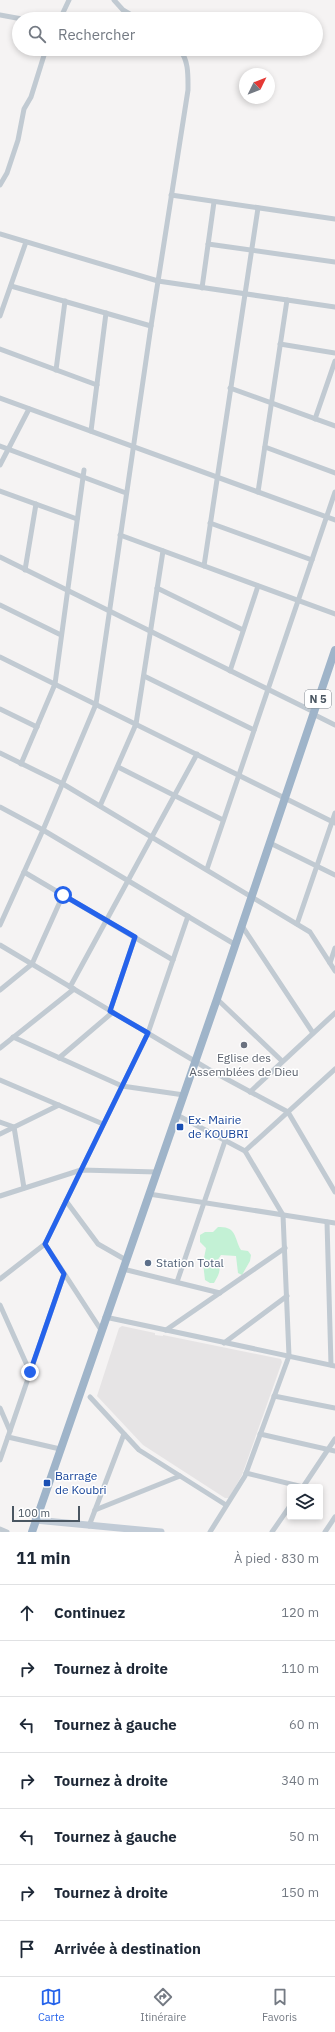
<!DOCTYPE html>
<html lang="fr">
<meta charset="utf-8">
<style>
:root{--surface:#fff;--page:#f6f6f7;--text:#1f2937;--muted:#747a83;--line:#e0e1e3;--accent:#2563eb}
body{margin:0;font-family:"IBM Plex Sans",sans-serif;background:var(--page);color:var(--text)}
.controls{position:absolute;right:12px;bottom:12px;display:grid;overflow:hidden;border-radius:4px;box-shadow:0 2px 6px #0003}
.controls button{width:36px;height:36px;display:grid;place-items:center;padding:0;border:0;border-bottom:1px solid var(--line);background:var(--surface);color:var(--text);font:20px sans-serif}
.compass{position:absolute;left:239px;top:68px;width:36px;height:36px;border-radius:50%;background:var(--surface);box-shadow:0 2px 6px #0003;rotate:47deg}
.scale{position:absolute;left:12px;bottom:10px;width:68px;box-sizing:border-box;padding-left:4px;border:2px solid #4a5661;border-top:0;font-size:11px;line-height:14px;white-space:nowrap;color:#4a5661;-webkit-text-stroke:3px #fff;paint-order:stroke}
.stop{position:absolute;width:12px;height:12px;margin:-9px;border:3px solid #2563eb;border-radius:50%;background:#fff}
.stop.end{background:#2563eb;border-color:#fff;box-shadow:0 1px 4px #0008}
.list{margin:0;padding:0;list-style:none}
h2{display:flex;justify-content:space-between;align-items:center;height:52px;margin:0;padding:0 16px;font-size:17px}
h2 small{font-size:13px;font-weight:400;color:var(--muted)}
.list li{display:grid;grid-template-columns:26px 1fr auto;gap:12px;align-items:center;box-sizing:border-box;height:56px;padding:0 16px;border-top:1px solid var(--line)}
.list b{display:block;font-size:15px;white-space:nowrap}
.list em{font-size:13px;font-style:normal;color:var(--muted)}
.icon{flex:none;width:22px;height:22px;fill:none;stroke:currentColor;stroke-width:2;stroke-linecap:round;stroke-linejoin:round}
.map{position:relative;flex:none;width:335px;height:1532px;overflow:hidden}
.search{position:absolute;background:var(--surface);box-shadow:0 2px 6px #0003;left:12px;right:12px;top:12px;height:44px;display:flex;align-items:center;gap:10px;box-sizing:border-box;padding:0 14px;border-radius:22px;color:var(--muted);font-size:15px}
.sheet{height:444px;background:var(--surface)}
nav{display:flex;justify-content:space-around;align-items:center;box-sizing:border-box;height:56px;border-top:1px solid var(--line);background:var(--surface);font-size:11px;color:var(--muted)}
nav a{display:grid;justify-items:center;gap:2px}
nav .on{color:var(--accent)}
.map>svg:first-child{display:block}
.education{fill:#e6e4e5}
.green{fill:#c3f1d5}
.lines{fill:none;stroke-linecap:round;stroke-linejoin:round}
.minor{stroke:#c1cad2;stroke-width:5}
.secondary{stroke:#c1cbd6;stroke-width:7}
.trunk{stroke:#9fb4c9;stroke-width:8}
.route{stroke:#2563eb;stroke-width:5}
.worship-dot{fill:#6b7280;stroke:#fff;stroke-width:1.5}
.transit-dot{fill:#1a4fb4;stroke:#fff;stroke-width:1.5}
.service-dot{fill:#5c6f8a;stroke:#fff;stroke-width:1.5}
.labels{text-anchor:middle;stroke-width:3;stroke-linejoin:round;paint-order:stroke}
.shield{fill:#fff;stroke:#808990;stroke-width:1}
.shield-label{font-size:11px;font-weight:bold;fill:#4a5661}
.worship-label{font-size:12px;fill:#5b616d;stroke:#fff}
.transit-label{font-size:12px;fill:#164399;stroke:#fff;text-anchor:start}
.service-label{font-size:12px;fill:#4e5e75;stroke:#fff;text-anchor:start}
</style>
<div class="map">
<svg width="335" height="1532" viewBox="0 0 335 1532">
<rect width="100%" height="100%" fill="#f5f3f3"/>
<!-- education -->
<polygon class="education" points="122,1326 155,1333 155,1335 163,1336 163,1335 281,1359 282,1362 242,1475 229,1498 225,1498 143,1445 97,1396 119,1328"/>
<!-- green -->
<path class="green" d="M218,1227C237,1226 234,1238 241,1250L248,1251L251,1255L250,1261L242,1275L238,1273L236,1256L221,1255L217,1261C222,1270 219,1274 214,1283H210L205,1280L203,1263L206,1248L200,1242V1235L205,1232H213Z"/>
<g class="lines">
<!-- minor -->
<g class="minor">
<polyline points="114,0 123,10 138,19"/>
<polyline points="0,15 22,19"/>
<polyline points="60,19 69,0"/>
<polyline points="0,185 7,173 18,140 24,109 31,97 46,49"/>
<polyline points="171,195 335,219"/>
<polyline points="0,234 158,281 335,307"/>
<polyline points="208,244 335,262"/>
<polyline points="11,286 151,326"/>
<polyline points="202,288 214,202"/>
<polyline points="0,316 26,242"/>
<polyline points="280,344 335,353"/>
<polyline points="0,349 97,385"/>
<polyline points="56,370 65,301"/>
<polyline points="230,388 335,426"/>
<polyline points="0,398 335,520"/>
<polyline points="315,419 335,361"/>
<polyline points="91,431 106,313"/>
<polyline points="0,446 126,493"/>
<polyline points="265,447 335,473"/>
<polyline points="0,465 29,409"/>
<polyline points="0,491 77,519"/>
<polyline points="258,492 287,300"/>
<polyline points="210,523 312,560"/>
<polyline points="120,535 335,614"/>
<polyline points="0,557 314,712"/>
<polyline points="204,566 258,208"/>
<polyline points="25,570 36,504"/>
<polyline points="157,588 243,630"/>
<polyline points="0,605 61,635"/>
<polyline points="0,657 335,823"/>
<polyline points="230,671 258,586"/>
<polyline points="144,676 254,730"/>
<polyline points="0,709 37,727"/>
<polyline points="313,714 335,725"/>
<polyline points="0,753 63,784 310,932 335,971"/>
<polyline points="21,764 55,684 84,470"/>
<polyline points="118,767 223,820"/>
<polyline points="100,806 136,724 163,551"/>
<polyline points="0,807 43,830 236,945"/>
<polyline points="270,843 335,875"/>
<polyline points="207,869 335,492"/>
<polyline points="24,872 173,960"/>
<polyline points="297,924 335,813"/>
<path d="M0,925L43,830L96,704L151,326L188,90C188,76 189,60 179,49"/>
<polyline points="242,926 313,1033"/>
<polyline points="0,945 208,1069 288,1112 335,1192"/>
<polyline points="330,963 335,948"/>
<polyline points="70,987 197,754"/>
<polyline points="0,990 32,964 63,895"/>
<polyline points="217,999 282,1061"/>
<polyline points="110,1011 135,937"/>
<polyline points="13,1037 122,1086 184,1095"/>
<polyline points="0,1048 74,989"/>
<polyline points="59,1058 113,1012"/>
<polyline points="0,1080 103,1124"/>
<polyline points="250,1092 335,1013"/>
<polyline points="177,1115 245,1151 283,1215 289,1356 245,1476 210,1532"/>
<polyline points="0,1122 14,1127 24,1188"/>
<polyline points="0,1134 59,1105"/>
<polyline points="245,1151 335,1069"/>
<polyline points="149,1194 335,1223"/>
<polyline points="0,1196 81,1170 157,1172"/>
<polyline points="66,1201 98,1244 126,1260"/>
<polyline points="327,1222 331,1365"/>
<polyline points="45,1244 101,1330"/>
<polyline points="123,1269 220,1293"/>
<polyline points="0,1279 45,1244 148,1033 188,916"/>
<polyline points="177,1282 225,1141"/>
<polyline points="0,1305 30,1372"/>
<polyline points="105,1317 335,1366"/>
<polyline points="166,1330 285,1248"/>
<polyline points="224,1343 287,1296"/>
<polyline points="274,1396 335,1408"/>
<polyline points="90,1397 139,1450 226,1505"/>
<polyline points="0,1408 10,1431"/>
<polyline points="260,1434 335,1451"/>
<polyline points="8,1437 60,1449"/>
<polyline points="0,1460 64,1274"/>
<polyline points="246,1473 303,1487"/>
<polyline points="303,1487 335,1439"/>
<polyline points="95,1510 180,1476"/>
<polyline points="89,1526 124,1434"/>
<polyline points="0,1529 7,1532"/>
<polyline points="272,1532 290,1506"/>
<polyline points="325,1532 335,1517"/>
</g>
<!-- secondary -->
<polyline class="secondary" points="35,1520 161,1532"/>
<!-- trunk -->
<polyline class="trunk" points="32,1532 217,999 335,650"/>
</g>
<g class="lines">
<!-- route -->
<polyline class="route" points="30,1372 64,1274 45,1244 148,1033 110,1011 135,937 63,895"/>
</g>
<!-- markers -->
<circle class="worship-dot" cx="244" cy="1045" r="4"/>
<g class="transit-dot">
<rect x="176" y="1123" width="8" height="8" rx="2"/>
<rect x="43" y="1479" width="8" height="8" rx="2"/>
</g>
<circle class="service-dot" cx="148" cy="1263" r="4"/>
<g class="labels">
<!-- shield labels -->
<rect class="shield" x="305" y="690" width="26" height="18" rx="3"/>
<g class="shield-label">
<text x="318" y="703">N 5</text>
</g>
<!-- worship labels -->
<g class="worship-label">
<text x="244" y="1062">Eglise des<tspan x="244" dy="14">Assemblées de Dieu</tspan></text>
</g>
<!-- transit labels -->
<g class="transit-label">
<text x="188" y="1124">Ex- Mairie<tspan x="188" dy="14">de KOUBRI</tspan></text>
<text x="55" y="1480">Barrage<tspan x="55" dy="14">de Koubri</tspan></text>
</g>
<!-- service labels -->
<g class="service-label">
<text x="156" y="1267">Station Total</text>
</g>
</g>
</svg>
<div class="controls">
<button><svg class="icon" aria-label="layers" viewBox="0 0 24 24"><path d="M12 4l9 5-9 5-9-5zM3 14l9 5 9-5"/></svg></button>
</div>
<svg class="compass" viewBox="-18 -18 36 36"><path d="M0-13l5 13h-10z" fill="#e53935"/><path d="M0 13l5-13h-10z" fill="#747a83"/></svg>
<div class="scale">100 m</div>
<div class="stop" style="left:63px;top:895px"></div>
<div class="stop end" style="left:30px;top:1372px"></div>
<div class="search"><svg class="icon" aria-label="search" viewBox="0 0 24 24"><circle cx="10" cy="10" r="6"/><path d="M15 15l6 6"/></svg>Rechercher</div>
</div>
<section class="sheet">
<h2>11 min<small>À pied · 830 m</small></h2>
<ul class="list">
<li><svg class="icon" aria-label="ahead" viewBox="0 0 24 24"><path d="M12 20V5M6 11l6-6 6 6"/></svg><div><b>Continuez</b></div><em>120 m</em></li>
<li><svg class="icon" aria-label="right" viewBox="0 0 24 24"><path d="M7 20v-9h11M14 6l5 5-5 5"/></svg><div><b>Tournez à droite</b></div><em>110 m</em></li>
<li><svg class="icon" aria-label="left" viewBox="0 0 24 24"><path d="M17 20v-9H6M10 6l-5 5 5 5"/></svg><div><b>Tournez à gauche</b></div><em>60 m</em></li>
<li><svg class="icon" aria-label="right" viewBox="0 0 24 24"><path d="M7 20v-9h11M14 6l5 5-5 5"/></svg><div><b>Tournez à droite</b></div><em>340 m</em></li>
<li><svg class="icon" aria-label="left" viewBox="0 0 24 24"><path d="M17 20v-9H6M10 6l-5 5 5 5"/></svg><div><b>Tournez à gauche</b></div><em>50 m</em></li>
<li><svg class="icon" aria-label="right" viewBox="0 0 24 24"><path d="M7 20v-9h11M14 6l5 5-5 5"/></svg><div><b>Tournez à droite</b></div><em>150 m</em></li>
<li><svg class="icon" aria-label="arrive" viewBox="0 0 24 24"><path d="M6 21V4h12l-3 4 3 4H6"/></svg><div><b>Arrivée à destination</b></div></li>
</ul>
</section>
<nav>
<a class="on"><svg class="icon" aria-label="map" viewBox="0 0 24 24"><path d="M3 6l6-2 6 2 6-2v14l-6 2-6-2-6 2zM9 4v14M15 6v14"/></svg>Carte</a>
<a><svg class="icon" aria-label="directions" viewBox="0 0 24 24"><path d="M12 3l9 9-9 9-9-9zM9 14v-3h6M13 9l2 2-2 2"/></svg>Itinéraire</a>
<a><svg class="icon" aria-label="saved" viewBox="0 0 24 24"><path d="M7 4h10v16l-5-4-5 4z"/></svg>Favoris</a>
</nav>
